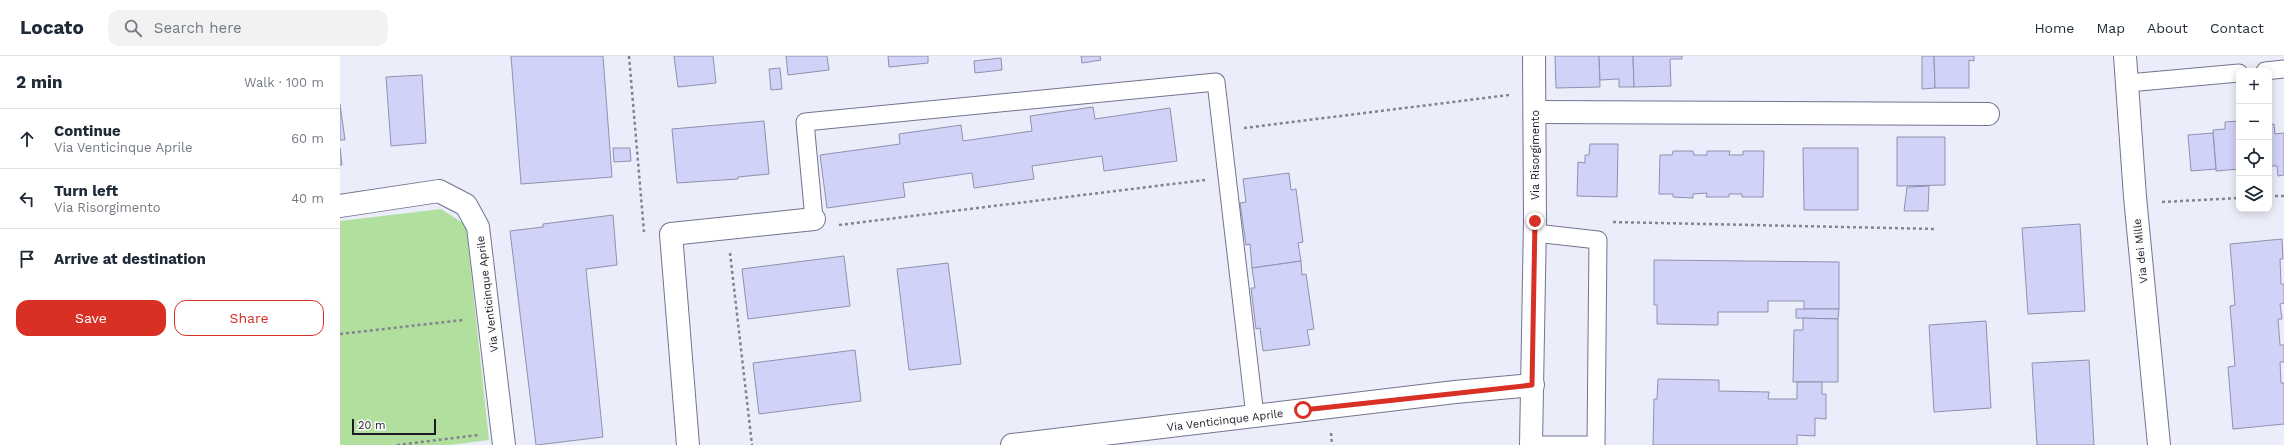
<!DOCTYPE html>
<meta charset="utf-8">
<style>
:root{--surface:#fff;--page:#f2f2f3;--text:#1f2937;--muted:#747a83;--line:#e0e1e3;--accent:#d93025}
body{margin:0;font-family:"Work Sans",sans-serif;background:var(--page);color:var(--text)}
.controls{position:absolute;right:12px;top:12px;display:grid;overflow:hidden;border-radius:8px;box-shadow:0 2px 10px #0003}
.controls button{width:36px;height:36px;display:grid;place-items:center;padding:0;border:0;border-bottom:1px solid var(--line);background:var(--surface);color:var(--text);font:20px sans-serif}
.scale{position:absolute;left:12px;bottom:10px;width:84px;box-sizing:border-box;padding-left:4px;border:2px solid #1b1b26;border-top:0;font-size:11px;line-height:14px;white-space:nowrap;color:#1b1b26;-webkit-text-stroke:3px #fcfcfc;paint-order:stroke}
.stop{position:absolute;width:12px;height:12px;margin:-9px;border:3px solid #d93025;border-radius:50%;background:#fff}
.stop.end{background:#d93025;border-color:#fff;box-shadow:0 1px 4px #0008}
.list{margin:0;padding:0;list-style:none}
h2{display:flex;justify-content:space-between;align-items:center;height:52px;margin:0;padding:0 16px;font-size:17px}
h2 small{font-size:13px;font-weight:400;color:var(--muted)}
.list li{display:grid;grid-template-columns:26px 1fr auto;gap:12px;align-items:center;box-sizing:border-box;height:60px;padding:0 16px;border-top:1px solid var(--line)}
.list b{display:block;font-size:15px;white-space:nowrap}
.list p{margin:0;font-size:13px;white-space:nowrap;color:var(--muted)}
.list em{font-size:13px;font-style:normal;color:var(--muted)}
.actions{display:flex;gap:8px;padding:12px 16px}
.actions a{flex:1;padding:9px 0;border:1px solid var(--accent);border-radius:12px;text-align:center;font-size:14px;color:var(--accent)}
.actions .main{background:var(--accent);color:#fff}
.icon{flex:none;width:22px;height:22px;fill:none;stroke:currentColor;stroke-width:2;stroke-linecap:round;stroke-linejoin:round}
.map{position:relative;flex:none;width:1944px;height:389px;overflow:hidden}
header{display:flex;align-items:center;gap:24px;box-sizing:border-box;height:56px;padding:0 20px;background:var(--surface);border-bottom:1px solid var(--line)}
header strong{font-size:19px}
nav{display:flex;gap:22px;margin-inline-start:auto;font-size:14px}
.search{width:280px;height:36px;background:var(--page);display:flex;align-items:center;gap:10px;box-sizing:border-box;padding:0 14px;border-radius:12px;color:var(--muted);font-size:15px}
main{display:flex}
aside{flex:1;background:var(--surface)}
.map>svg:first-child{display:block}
.green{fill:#b1e09e}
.building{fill:#d0d2f7;stroke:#9091ae}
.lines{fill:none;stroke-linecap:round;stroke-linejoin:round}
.service-casing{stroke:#72748f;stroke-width:19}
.minor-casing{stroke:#72748f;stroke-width:24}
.path{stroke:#83838f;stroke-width:2.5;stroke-dasharray:3 3;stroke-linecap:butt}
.service{stroke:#fff;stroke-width:17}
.minor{stroke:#fff;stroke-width:22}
.route{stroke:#d93025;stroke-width:5}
.labels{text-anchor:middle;stroke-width:4;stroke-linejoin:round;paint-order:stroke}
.street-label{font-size:11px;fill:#1b1b26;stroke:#fcfcfc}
</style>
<header>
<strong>Locato</strong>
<div class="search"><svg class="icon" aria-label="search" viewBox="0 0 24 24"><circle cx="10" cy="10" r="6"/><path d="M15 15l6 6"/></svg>Search here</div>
<nav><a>Home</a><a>Map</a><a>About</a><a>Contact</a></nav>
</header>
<main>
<aside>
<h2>2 min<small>Walk · 100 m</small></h2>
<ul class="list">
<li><svg class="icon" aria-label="ahead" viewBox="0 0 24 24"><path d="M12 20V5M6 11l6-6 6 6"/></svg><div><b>Continue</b><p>Via Venticinque Aprile</p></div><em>60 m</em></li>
<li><svg class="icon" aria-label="left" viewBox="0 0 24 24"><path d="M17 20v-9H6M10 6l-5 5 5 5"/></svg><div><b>Turn left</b><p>Via Risorgimento</p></div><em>40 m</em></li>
<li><svg class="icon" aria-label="arrive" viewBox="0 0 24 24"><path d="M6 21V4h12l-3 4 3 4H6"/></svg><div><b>Arrive at destination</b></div></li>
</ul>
<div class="actions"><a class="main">Save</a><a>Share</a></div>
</aside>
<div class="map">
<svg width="1944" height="389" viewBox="0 0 1944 389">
<rect width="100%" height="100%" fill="#ecedfa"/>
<!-- green -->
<polygon class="green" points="101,153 126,169 149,384 110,389 0,389 0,165"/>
<!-- building -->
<g class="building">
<polygon points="171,0 263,0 272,121 181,128"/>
<polygon points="334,0 373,0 376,27 338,31"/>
<polygon points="446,0 487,0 489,14 448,19"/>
<polygon points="548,0 588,0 588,7 549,11"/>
<polygon points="741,0 760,0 761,4 742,7"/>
<polygon points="1215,0 1259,0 1260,31 1216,32"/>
<polygon points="1259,0 1293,0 1294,31 1279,31 1279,23 1260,24"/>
<polygon points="1293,0 1342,0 1342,3 1330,3 1331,30 1294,31"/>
<polygon points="1582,0 1594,0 1595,32 1582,33"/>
<polygon points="1594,0 1634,0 1634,5 1629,4 1629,32 1595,32"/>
<polygon points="661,2 662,14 635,17 634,5"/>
<polygon points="440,12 442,33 431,34 429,13"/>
<polygon points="82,19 86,87 51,90 46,21"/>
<polygon points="0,48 5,84 0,84"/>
<polygon points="753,51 755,63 830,52 837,105 764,115 762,100 692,110 694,123 634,132 632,117 563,127 565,141 487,152 480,99 560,88 559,78 621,69 623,85 692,75 690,60"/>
<polygon points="424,65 429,118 398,121 398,123 337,127 332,73"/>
<polygon points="1899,65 1899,113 1876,115 1873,74 1885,73 1885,66"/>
<polygon points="1934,68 1935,78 1944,77 1944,119 1938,120 1937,110 1929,110 1929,69"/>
<polygon points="1873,77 1876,113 1851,115 1848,79"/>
<polygon points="1557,81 1605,81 1605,129 1557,130"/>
<polygon points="1250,88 1278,88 1277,141 1237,140 1238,106 1245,107 1245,99 1249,99"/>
<polygon points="0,92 2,109 0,109"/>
<polygon points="273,92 290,92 291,105 274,106"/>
<polygon points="1463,92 1518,92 1518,154 1464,154"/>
<polygon points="1333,95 1353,95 1354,99 1367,99 1367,95 1390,95 1389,99 1403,99 1403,95 1424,95 1423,141 1402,141 1402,138 1389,138 1389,141 1366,141 1367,137 1353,138 1353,142 1333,141 1333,138 1319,138 1320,99 1332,99"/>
<polygon points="949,117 951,134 956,133 963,186 958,187 961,205 912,212 910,188 906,189 900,147 906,146 903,123"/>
<polygon points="1589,130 1588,155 1564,155 1567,131"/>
<polygon points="273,159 277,209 246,213 263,381 196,389 170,175 203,171 203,168"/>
<polygon points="1740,168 1745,255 1688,258 1682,172"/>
<polygon points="1942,183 1943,203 1940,203 1941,228 1944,228 1944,247 1940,248 1942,263 1938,263 1940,289 1944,289 1944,306 1940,306 1941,327 1944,327 1944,368 1893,373 1888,311 1895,310 1890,250 1895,249 1890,188"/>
<polygon points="504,200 510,250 408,263 402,213"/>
<polygon points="1314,204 1499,206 1499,253 1464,253 1464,245 1428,245 1428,256 1378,256 1378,269 1317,268 1317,249 1314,249"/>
<polygon points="961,205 962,219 966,218 974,273 967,274 970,289 923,295 920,272 916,273 911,232 915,232 912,212"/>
<polygon points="608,207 621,308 569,314 557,213"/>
<polygon points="1456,253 1499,253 1498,263 1456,262"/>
<polygon points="1463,262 1498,263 1498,326 1453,326 1454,274 1463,274"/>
<polygon points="1646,265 1651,352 1594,356 1589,269"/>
<polygon points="515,294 521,345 419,358 413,307"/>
<polygon points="1749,304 1754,389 1697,389 1692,307"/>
<polygon points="1318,323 1379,324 1379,335 1429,336 1428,343 1457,343 1457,326 1482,326 1482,338 1486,338 1486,363 1475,362 1475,380 1457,379 1457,389 1313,389 1314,343 1317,343"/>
</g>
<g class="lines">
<!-- service casing -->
<g class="service-casing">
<g id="service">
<polyline points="1925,15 1944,13"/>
<polyline points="1788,27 1899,17"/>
<polyline points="474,163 465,66 876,26 915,360"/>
<polyline points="1191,389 1256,389 1258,184 1195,177"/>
</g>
</g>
<!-- minor casing -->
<g class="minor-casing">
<g id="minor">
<polyline points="1785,0 1795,141 1819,389"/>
<polyline points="1195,56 1648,58"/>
<polyline points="0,150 99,135 126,149 138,171 164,389"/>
<polyline points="348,389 331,178 474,163"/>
<polyline points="672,389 1115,336 1193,329"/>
<polyline points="1191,389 1195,165 1194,0"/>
</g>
</g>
<!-- path -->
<g class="path">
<polyline points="289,0 304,176"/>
<polyline points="904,72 1169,39"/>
<polyline points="1929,140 1944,140"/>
<polyline points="1822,146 1899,142"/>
<polyline points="1273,166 1596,173"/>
<polyline points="499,169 865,124"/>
<polyline points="390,197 412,389"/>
<polyline points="0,278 123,264"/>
<polyline points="991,377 992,389"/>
<polyline points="57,389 138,379"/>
</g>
<!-- service -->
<use href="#service" class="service"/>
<!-- minor -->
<use href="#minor" class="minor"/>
</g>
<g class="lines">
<!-- route -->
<polyline class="route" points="963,354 1192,329 1195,165"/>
</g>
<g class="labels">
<!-- street labels -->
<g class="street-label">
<text transform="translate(1195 99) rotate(-90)" y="4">Via Risorgimento</text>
<text transform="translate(1800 195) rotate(-96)" y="4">Via dei Mille</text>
<text transform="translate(147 238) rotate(-97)" y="4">Via Venticinque Aprile</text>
<text transform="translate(885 364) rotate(-7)" y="4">Via Venticinque Aprile</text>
</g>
</g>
</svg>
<div class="controls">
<button>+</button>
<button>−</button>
<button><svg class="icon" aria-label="locate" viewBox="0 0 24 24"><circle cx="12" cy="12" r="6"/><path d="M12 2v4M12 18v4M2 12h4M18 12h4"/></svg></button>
<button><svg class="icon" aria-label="layers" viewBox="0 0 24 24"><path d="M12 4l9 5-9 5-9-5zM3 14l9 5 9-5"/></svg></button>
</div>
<div class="scale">20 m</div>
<div class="stop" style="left:963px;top:354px"></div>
<div class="stop end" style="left:1195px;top:165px"></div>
</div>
</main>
